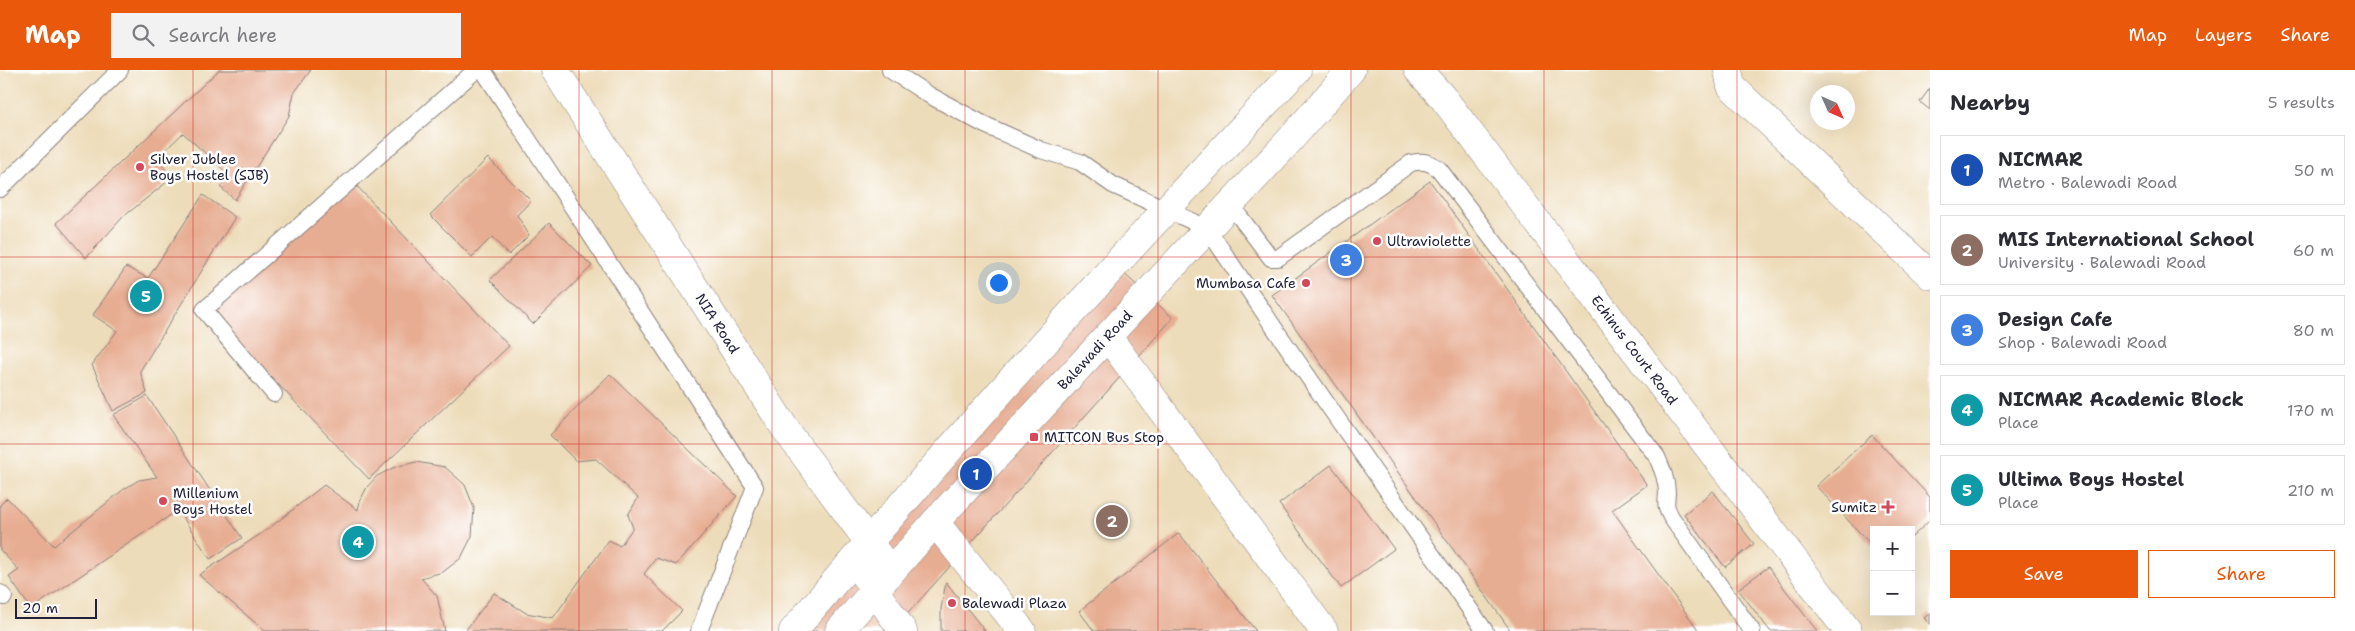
<!DOCTYPE html>
<meta charset="utf-8">
<style>
:root{--surface:#fff;--page:#f2f2f3;--text:#2b2b33;--muted:#7c7c81;--line:#e1e1e2;--accent:#ea580c}
body{margin:0;font-family:"Shantell Sans",sans-serif;background:var(--page);color:var(--text)}
.controls{position:absolute;right:15px;bottom:15px;display:grid;overflow:hidden;border-radius:0px;box-shadow:0 5px 20px #0002}
.controls button{width:45px;height:45px;display:grid;place-items:center;padding:0;border:0;border-bottom:1px solid var(--line);background:var(--surface);color:var(--text);font:25px sans-serif}
.compass{position:absolute;left:1810px;top:15px;width:45px;height:45px;border-radius:50%;background:var(--surface);box-shadow:0 5px 20px #0002;rotate:135deg}
.scale{position:absolute;left:15px;bottom:12px;width:82px;box-sizing:border-box;padding-left:5px;border:2px solid #22223b;border-top:0;font-size:14px;line-height:18px;white-space:nowrap;color:#22223b;-webkit-text-stroke:4px #fff;paint-order:stroke}
.you{position:absolute;left:998px;top:212px;width:18px;height:18px;margin:-12px;border:4px solid #fff;border-radius:50%;background:#1a73e8;box-shadow:0 0 0 8px #1a73e833}
.badge{display:grid;place-items:center;width:32px;height:32px;border-radius:50%;background:var(--accent);color:#fff;font-size:16px;font-weight:700}
.pin{position:absolute;translate:-50% -50%;border:2px solid #fff;box-shadow:0 1px 5px #0006}
.list{margin:0;padding:0;list-style:none}
h2{display:flex;justify-content:space-between;align-items:center;height:65px;margin:0;padding:0 20px;font-size:21px}
h2 small{font-size:16px;font-weight:400;color:var(--muted)}
.list li{display:grid;grid-template-columns:32px 1fr auto;gap:15px;align-items:center;box-sizing:border-box;height:70px;margin:0 10px 10px;padding:0 10px;border:1px solid var(--line);border-radius:0px}
.list b{display:block;font-size:19px;white-space:nowrap}
.list p{margin:0;font-size:16px;white-space:nowrap;color:var(--muted)}
.list em{font-size:16px;font-style:normal;color:var(--muted)}
.actions{display:flex;gap:10px;padding:15px 20px}
.actions a{flex:1;padding:11px 0;border:1px solid var(--accent);border-radius:0px;text-align:center;font-size:18px;color:var(--accent)}
.actions .main{background:var(--accent);color:#fff}
.icon{flex:none;width:28px;height:28px;fill:none;stroke:currentColor;stroke-width:2;stroke-linecap:round;stroke-linejoin:round}
.map{position:relative;flex:none;width:1930px;height:561px;overflow:hidden}
header{display:flex;align-items:center;gap:30px;box-sizing:border-box;height:70px;padding:0 25px;background:var(--accent);color:#fff}
header strong{font-size:24px}
nav{display:flex;gap:28px;margin-inline-start:auto;font-size:18px}
.search{width:350px;height:45px;background:var(--page);display:flex;align-items:center;gap:12px;box-sizing:border-box;padding:0 18px;border-radius:0px;color:var(--muted);font-size:19px}
main{display:flex}
aside{flex:1;background:var(--surface)}
.map>svg:first-child{display:block}
.building{fill:#e7ad93}
.lines{fill:none;stroke-linecap:round;stroke-linejoin:round}
.lane-casing{stroke:#887f7a;stroke-width:18}
.street-casing{stroke:#887f7a;stroke-width:29}
.secondary-casing{stroke:#887f7a;stroke-width:29}
.lane{stroke:#fff;stroke-width:16}
.street{stroke:#fff;stroke-width:28}
.secondary{stroke:#fff;stroke-width:28}
.grid{fill:none;stroke:#d62828;stroke-width:1;stroke-opacity:0.55}
.poi-dot{fill:#d1495b;stroke:#fff;stroke-width:2}
.labels{text-anchor:middle;stroke-width:5;stroke-linejoin:round;paint-order:stroke}
.poi-label{font-size:14px;fill:#22223b;stroke:#fff;text-anchor:start}
.street-label{font-size:14px;fill:#22223b;stroke:#fff}
</style>
<header>
<strong>Map</strong>
<div class="search"><svg class="icon" aria-label="search" viewBox="0 0 24 24"><circle cx="10" cy="10" r="6"/><path d="M15 15l6 6"/></svg>Search here</div>
<nav><a>Map</a><a>Layers</a><a>Share</a></nav>
</header>
<main>
<div class="map">
<svg width="1930" height="561" viewBox="0 0 1930 561">
<rect width="100%" height="100%" fill="#fff"/>
<filter id="ink" filterUnits="userSpaceOnUse"><feTurbulence type="fractalNoise" baseFrequency=".02" numOctaves="2"/><feDisplacementMap in="SourceGraphic" scale="10" xChannelSelector="R" yChannelSelector="G"/><feConvolveMatrix kernelMatrix="1 2 1 2 8 2 1 2 1" color-interpolation-filters="sRGB"/></filter>
<filter id="wash" filterUnits="userSpaceOnUse"><feTurbulence type="fractalNoise" baseFrequency=".0096" numOctaves="4" result="noise"/><feDisplacementMap in="SourceGraphic" scale="20" xChannelSelector="R" yChannelSelector="G"/><feGaussianBlur stdDeviation="1.12" result="paint"/><feColorMatrix in="noise" values="0 0 0 0 0 0 0 0 0 0 0 0 0 0 0 0 0 1.4 0 .05"/><feComposite in="paint" operator="in"/></filter>
<g filter="url(#wash)">
<rect width="100%" height="100%" fill="#eddcb9"/>
<g id="blocks">
<!-- building -->
<g class="building">
<polygon points="219,0 311,0 294,23 289,46 235,130 220,117 230,106 183,63 157,88 172,108 123,147 86,188 56,153"/>
<polygon points="1930,18 1930,40 1920,32"/>
<polygon points="488,88 531,131 517,145 529,165 509,185 492,167 472,187 430,145"/>
<polygon points="352,111 509,276 369,409 212,245"/>
<polygon points="1430,111 1647,415 1612,440 1699,561 1511,561 1272,225"/>
<polygon points="203,125 235,147 140,301 147,323 113,341 92,295 117,261 93,245 126,197 148,208"/>
<polygon points="549,153 592,196 533,254 490,210"/>
<polygon points="1110,191 1173,248 892,561 779,561"/>
<polygon points="610,304 737,426 676,495 656,488 644,504 682,541 662,561 465,561 494,523 526,543 553,548 609,470 620,476 633,458 628,445 638,428 596,389 576,391 550,365"/>
<polygon points="147,326 242,468 210,489 178,440 31,539 9,507 19,500 0,480 0,435 7,428 54,476 124,419 139,410 157,407 113,345"/>
<polygon points="1872,365 1930,427 1930,450 1911,468 1911,460 1874,460 1874,478 1816,416"/>
<polygon points="416,392 445,397 465,415 474,438 472,466 461,488 443,502 421,508 437,526 445,561 265,561 199,505 268,459 324,415 358,440 360,431 367,417 377,406 395,397"/>
<polygon points="1331,395 1394,479 1341,518 1279,434"/>
<polygon points="1713,421 1754,474 1725,497 1684,444"/>
<polygon points="1179,463 1256,561 1094,561 1079,541"/>
<polygon points="1768,497 1817,561 1770,561 1738,519"/>
<polygon points="946,512 985,561 941,561 941,539"/>
<polygon points="1930,543 1930,555 1924,548"/>
</g>
</g>
</g>
<g filter="url(#ink)">
<use href="#blocks" fill-opacity="0" stroke="#887f7a" stroke-width="1"/>
<g class="lines">
<!-- lane casing -->
<g class="lane-casing">
<g id="lane">
<polyline points="483,0 755,417 699,561"/>
<polyline points="890,0 929,25 985,55 1041,80 1080,92 1113,115 1207,158 1275,259 1485,561"/>
<polyline points="0,119 120,0"/>
<path d="M1230,134L1271,188H1278L1411,93C1423,90 1429,92 1439,99L1657,387C1662,399 1667,410 1667,423C1666,436 1665,435 1671,447L1752,561"/>
<polyline points="274,324 204,240 476,0"/>
<polyline points="0,523 4,527"/>
</g>
</g>
<!-- street casing -->
<g class="street-casing">
<g id="street">
<path id="s1" d="M1418,0L1444,29L1848,561"/>
<polyline points="1728,0 1731,16 1930,205"/>
<polyline points="1108,267 1324,561"/>
<polyline points="935,452 1022,561"/>
</g>
</g>
<!-- secondary casing -->
<g class="secondary-casing">
<g id="secondary">
<path id="s2" d="M555,0L786,360L879,486"/>
<polyline points="864,505 903,561"/>
<path d="M793,561C955,369 1124,182 1297,0"/>
<path id="s3" d="M839,561L935,452L1289,71L1351,0"/>
</g>
</g>
<!-- lane -->
<use href="#lane" class="lane"/>
<!-- street -->
<use href="#street" class="street"/>
<!-- secondary -->
<use href="#secondary" class="secondary"/>
</g>
</g>
<!-- grid -->
<path class="grid" d="M193,0V561M386,0V561M579,0V561M772,0V561M965,0V561M1158,0V561M1351,0V561M1544,0V561M1737,0V561M0,187H1930M0,374H1930"/>
<!-- markers -->
<g class="poi-dot">
<circle cx="140" cy="97" r="5"/>
<circle cx="1377" cy="171" r="5"/>
<circle cx="1306" cy="213" r="5"/>
<rect x="1029" y="362" width="10" height="10" rx="2.5"/>
<circle cx="163" cy="431" r="5"/>
<path d="M1885.5 429.5h5v5h5v5h-5v5h-5v-5h-5v-5h5z"/>
<circle cx="952" cy="533" r="5"/>
</g>
<g class="labels">
<!-- poi labels -->
<g class="poi-label">
<text x="150" y="94">Silver Jublee<tspan x="150" dy="16">Boys Hostel (SJB)</tspan></text>
<text x="1387" y="176">Ultraviolette</text>
<text x="1296" y="218" text-anchor="end">Mumbasa Cafe</text>
<text x="1044" y="372">MITCON Bus Stop</text>
<text x="173" y="428">Millenium<tspan x="173" dy="16">Boys Hostel</tspan></text>
<text x="1877" y="442" text-anchor="end">Sumitz</text>
<text x="962" y="538">Balewadi Plaza</text>
</g>
<!-- street labels -->
<g class="street-label">
<text dy="5" stroke="none"><textPath href="#s2" startOffset="301">NIA Road</textPath></text>
<text dy="5" stroke="none"><textPath href="#s1" startOffset="354">Echinus Court Road</textPath></text>
<text dy="5" stroke="none"><textPath href="#s3" startOffset="380">Balewadi Road</textPath></text>
</g>
</g>
</svg>
<div class="controls">
<button>+</button>
<button>−</button>
</div>
<svg class="compass" viewBox="-18 -18 36 36"><path d="M0-13l5 13h-10z" fill="#e53935"/><path d="M0 13l5-13h-10z" fill="#7c7c81"/></svg>
<div class="scale">20 m</div>
<div class="you"></div>
<div class="pin badge" style="left:976px;top:404px;background:#1a4fb4">1</div>
<div class="pin badge" style="left:1112px;top:451px;background:#8d6e63">2</div>
<div class="pin badge" style="left:1346px;top:190px;background:#3f7fe0">3</div>
<div class="pin badge" style="left:358px;top:472px;background:#0f9aa8">4</div>
<div class="pin badge" style="left:146px;top:226px;background:#0f9aa8">5</div>
</div>
<aside>
<h2>Nearby<small>5 results</small></h2>
<ul class="list">
<li><span class="badge" style="background:#1a4fb4">1</span><div><b>NICMAR</b><p>Metro · Balewadi Road</p></div><em>50 m</em></li>
<li><span class="badge" style="background:#8d6e63">2</span><div><b>MIS International School</b><p>University · Balewadi Road</p></div><em>60 m</em></li>
<li><span class="badge" style="background:#3f7fe0">3</span><div><b>Design Cafe</b><p>Shop · Balewadi Road</p></div><em>80 m</em></li>
<li><span class="badge" style="background:#0f9aa8">4</span><div><b>NICMAR Academic Block</b><p>Place</p></div><em>170 m</em></li>
<li><span class="badge" style="background:#0f9aa8">5</span><div><b>Ultima Boys Hostel</b><p>Place</p></div><em>210 m</em></li>
</ul>
<div class="actions"><a class="main">Save</a><a>Share</a></div>
</aside>
</main>
